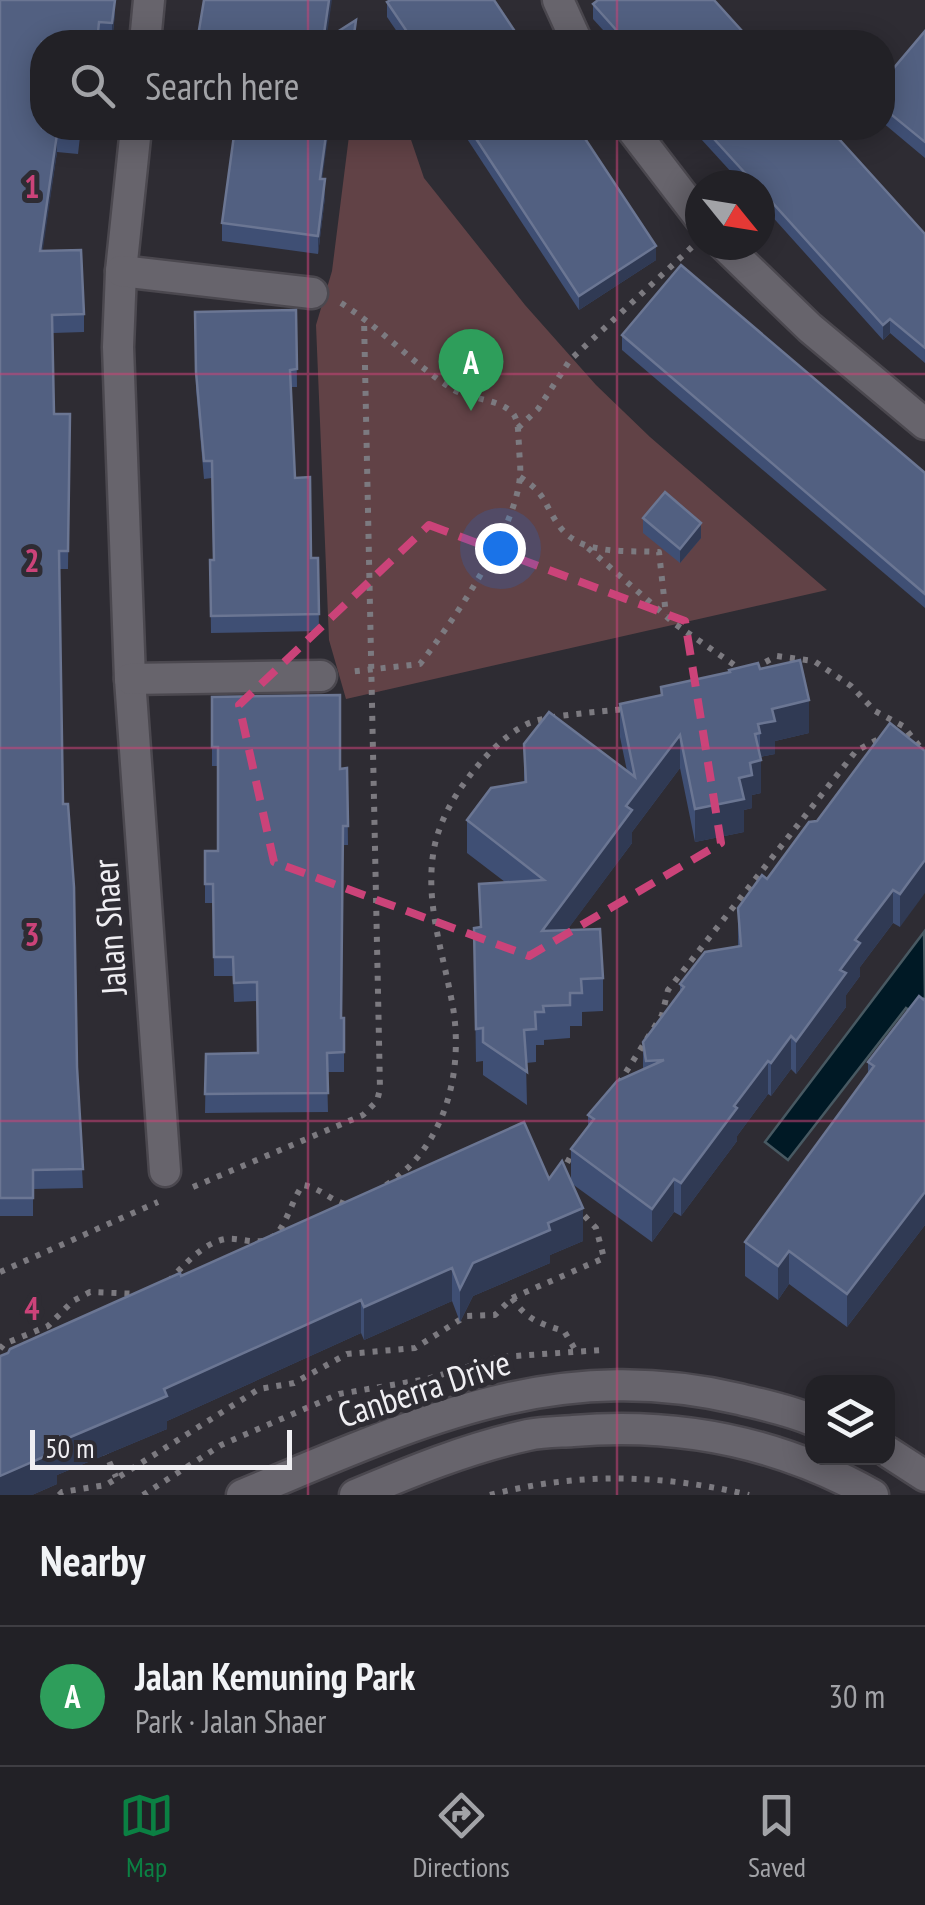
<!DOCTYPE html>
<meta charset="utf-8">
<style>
:root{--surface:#222126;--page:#2e2e32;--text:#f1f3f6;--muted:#a2a3a7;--line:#3f3e43;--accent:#0b8043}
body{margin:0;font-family:"PT Sans Narrow",sans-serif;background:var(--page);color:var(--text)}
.controls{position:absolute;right:30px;bottom:30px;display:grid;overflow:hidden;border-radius:20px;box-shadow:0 5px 25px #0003}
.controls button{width:90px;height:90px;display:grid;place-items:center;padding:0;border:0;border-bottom:2px solid var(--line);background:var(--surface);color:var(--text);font:50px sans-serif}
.compass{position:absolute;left:685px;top:170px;width:90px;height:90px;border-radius:50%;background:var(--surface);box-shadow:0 5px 25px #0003;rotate:120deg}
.scale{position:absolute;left:30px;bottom:25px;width:262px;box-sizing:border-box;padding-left:10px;border:5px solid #efeef2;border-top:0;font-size:28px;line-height:35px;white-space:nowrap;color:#efeef2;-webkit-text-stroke:8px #2e2c33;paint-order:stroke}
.you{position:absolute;left:500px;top:548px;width:35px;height:35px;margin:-25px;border:8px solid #fff;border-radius:50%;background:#1a73e8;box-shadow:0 0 0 15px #1a73e833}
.badge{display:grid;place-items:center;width:65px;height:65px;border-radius:50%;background:var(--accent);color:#fff;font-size:32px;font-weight:700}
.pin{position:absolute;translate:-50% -82px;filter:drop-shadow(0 2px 5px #0008)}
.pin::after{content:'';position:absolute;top:52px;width:35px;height:30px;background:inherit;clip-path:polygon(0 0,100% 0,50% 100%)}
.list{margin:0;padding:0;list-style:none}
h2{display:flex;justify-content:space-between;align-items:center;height:130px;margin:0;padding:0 40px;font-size:42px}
h2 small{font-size:32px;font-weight:400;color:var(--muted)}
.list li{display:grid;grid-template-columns:65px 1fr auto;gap:30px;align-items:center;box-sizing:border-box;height:140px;padding:0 40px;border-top:2px solid var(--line)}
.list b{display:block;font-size:38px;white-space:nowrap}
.list p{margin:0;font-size:32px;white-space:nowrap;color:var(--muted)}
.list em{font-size:32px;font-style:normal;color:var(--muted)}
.icon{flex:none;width:55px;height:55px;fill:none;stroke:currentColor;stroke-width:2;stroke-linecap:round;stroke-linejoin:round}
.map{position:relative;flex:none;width:925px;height:1495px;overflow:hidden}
.search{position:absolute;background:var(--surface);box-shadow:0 5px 25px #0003;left:30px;right:30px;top:30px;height:110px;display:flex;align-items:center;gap:25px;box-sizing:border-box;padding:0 35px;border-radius:40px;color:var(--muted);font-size:38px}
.sheet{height:270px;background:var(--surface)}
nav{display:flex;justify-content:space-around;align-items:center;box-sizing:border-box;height:140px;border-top:2px solid var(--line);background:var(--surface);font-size:28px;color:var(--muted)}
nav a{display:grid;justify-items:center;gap:5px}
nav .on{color:var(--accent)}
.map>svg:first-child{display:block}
.green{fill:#614246}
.water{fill:#001925;stroke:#485962;stroke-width:2.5}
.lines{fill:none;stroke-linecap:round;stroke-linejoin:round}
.street-casing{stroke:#4b484f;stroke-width:35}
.path{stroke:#7c7a80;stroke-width:6;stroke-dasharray:5 8;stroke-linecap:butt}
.street{stroke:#67646c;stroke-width:30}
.wall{fill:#3f4f74}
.shaded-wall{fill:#303a54}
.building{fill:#526081;stroke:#6b7693;stroke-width:2.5}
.marked{fill:none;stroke:#cb4379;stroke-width:8;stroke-dasharray:20 12;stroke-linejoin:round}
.grid{fill:none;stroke:#cb4379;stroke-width:2.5;stroke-opacity:0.55}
.labels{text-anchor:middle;stroke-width:10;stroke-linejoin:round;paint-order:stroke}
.street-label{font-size:35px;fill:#efeef2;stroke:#2e2c33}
.grid-label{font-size:32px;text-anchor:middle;font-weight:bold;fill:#cb4379;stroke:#2e2c33;stroke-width:10;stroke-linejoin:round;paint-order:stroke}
</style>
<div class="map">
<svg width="925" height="1495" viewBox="0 0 925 1495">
<rect width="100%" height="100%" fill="#2e2c33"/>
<!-- green -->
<polygon class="green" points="350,128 407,128 424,178 525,305 596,385 650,437 827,590 346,699 329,640 316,325 332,271"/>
<!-- water -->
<polygon class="water" points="924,932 925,997 913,1013 906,1008 788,1160 765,1142"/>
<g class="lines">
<!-- street casing -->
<g class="street-casing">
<g id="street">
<polyline points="558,0 577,42"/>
<polyline points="145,42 149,0"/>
<polyline points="136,128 121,271 118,347 130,679 165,1171"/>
<polyline points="631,128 700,218"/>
<polyline points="724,245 810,328 925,424"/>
<polyline points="121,271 312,293"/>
<polyline points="130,679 321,676"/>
<polyline points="888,1452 925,1476"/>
<path d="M242,1495C412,1425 551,1355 739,1399C764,1405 789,1410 812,1420"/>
<path d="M355,1495C410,1472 468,1448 528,1435C542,1432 558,1432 573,1431C679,1422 781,1443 873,1495"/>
</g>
</g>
<!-- path -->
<g class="path">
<path d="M341,303C381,328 412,363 451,388C467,400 502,398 514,415C519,423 518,435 519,445C519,455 521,466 520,476C516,530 453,621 420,664L348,672"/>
<polyline points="518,428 538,409 570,360 692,247"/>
<path d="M520,477C548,495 543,504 560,527C582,556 626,550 659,552L666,615"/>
<polyline points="588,548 675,624 743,671"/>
<polyline points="754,668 777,656 814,661 851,686 875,711 903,726 925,753"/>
<polyline points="619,1083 662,1015 668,990 856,751 884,736"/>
<polyline points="561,1174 574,1150"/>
<path d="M386,1185C447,1146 466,1066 451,997C442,950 426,904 433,855C437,825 453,797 471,774C486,755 505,735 527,724C545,715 602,712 624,709"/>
<polyline points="193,1187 363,1115 377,1101 380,1089 364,318"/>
<polyline points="0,1272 158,1202"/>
<path d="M169,1281C183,1266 203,1243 225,1239C240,1237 257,1246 271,1238C286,1230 291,1200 303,1185C321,1188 332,1202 349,1205"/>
<path d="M512,1298C526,1319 540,1324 564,1331L576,1351"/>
<polyline points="0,1349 4,1344 48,1326 73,1301 90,1292 139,1294"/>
<polyline points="104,1450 116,1477"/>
<polyline points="59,1495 62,1492 106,1485 259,1389 294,1383 347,1354 415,1348 466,1316 495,1315 512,1298 604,1258 596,1228 579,1210"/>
<polyline points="143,1495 221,1445 339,1394 427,1379 500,1357 602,1350"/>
<path d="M490,1495C577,1472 662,1474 749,1495"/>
</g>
<!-- street -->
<use href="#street" class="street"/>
</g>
<!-- wall -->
<g class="wall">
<polygon points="0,0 115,13 112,42 99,40 42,42 81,128 78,154 57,152 42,251 84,314 84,332 53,333 54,414 70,414 68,569 59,569 63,804 83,1188 33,1189 33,1216 0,1216"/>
<polygon points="387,2 522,42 404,42 387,17"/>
<polygon points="593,4 752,42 614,42 593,19"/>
<polygon points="925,31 925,158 882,122 882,82"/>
<polygon points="460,128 578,128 656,260 579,310"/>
<polygon points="691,128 829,128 925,234 925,363 890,333 883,340 760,203 760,185 743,185"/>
<polygon points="322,179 325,197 318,254 222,241 222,223"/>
<polygon points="296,310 297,387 291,387 295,478 311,558 318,558 319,631 211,633 210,560 213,560 212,478 204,479 196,389 195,312"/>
<polygon points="622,335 925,473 925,608 622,350"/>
<polygon points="643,518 701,538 680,563 643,533"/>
<polygon points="760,669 809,733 775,741 775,754 760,757 761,793 752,795 752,808 744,810 744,832 695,842 680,768 632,832 632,843 567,930 603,978 603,1011 582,1012 582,1026 570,1026 570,1038 544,1040 544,1045 536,1045 536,1062 526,1063 527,1105 483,1075 483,1061 476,1062 474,928 480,927 479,884 505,882 467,853 467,820 524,782 524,744 627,771 620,737 620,704 661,695 661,687"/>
<polygon points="212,697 340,769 347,768 348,845 343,845 342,1018 344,1018 344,1072 327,1072 328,1112 205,1113 206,1054 258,1053 257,1001 234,1002 233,976 214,976 213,903 205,903 205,870 218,851 218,766 212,766"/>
<polygon points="925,751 900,927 893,923 860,967 860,976 846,995 846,1007 796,1074 791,1069 771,1096 768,1094 737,1136 737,1141 681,1216 674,1212 652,1242 571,1183 583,1241 550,1255 550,1263 473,1296 460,1322 452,1301 364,1340 361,1333 167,1421 167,1429 57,1475 57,1484 32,1495 181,1276 549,1179 571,1181 571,1149 588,1126 588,1115 643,1069 643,1042 680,992 680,984 738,946 738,908 767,879 817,821"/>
<polygon points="925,999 925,1225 847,1327 789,1284 778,1300 745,1276 745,1242 868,1074 868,1062"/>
</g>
<!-- shaded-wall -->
<g class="shaded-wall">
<polygon points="115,0 115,13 112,42 112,23"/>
<polygon points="329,0 332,0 326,42 323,42"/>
<polygon points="327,128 329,128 320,197 320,179"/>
<polygon points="57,134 57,152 40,270 40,251"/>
<polygon points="325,179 325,197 318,254 318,236"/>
<polygon points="656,246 656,260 579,310 579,296"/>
<polygon points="890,319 890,333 883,340 883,325"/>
<polygon points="701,523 701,538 680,563 680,549"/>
<polygon points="809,700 809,733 775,741 775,754 760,757 760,733 758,724 772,709"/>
<polygon points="680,735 680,768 632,832 632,843 542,964 542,931 626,806"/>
<polygon points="761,760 761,793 752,795 752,808 744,810 744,832 695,842 695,809 750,763"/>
<polygon points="925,860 925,893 900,927 900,894"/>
<polygon points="893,890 893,923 860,967 860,976 846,995 846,1007 796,1074 796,1041 840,970 855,940"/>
<polygon points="791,1036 791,1069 771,1096 771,1063"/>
<polygon points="768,1061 768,1094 737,1136 737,1141 681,1216 681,1183 734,1106"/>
<polygon points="674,1179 674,1212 652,1242 652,1209"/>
<polygon points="925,1192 925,1225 847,1327 847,1294"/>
<polygon points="583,1208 583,1241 550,1255 550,1263 473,1296 460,1322 460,1289 473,1263 548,1223"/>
<polygon points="789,1251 789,1284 778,1300 778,1266"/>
<polygon points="452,1268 452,1301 364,1340 364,1307"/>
<polygon points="361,1300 361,1333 167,1421 167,1429 57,1475 57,1484 32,1495 0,1495 0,1476 54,1444 164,1389"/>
</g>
<!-- building -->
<g class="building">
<polygon points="0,0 115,0 112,23 99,22 97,42 42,42 42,128 79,128 78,136 57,134 40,251 81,250 84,314 52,315 54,414 70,414 68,551 59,551 63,804 68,804 74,887 77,1067 83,1169 33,1170 33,1198 0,1198"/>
<polygon points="204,0 329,0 323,41 356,20 353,42 197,42"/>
<polygon points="391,0 494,0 522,42 414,42 387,2"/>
<polygon points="598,0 714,0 752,42 627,42 593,4"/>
<polygon points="925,31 925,142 882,107 882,82"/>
<polygon points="235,128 327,128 320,179 325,179 318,236 222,223"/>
<polygon points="469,128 578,128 656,246 579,296"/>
<polygon points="704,128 829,128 925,234 925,348 890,319 883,325 760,189 760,185 756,185"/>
<polygon points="681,265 925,473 925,594 622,335"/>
<polygon points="296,310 297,369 290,370 295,478 310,477 311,558 318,558 319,614 211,616 210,560 214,560 212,461 204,461 196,372 195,312"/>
<polygon points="665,492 701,523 680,549 643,518"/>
<polygon points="800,660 809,700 772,709 775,721 758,724 760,733 755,734 761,760 750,763 752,775 739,778 744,799 695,809 680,735 626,806 632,810 542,931 600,929 603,978 581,979 582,993 570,993 570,1005 543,1006 544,1012 535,1012 536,1029 524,1030 527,1072 483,1042 483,1028 476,1029 474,928 481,927 479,884 544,880 467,820 491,788 526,782 524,744 549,712 635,777 620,704 662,695 661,687 730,672 729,670 758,663 760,669"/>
<polygon points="340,695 340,769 347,768 348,826 343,826 341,1018 344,1018 344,1052 327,1053 328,1093 205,1094 206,1054 258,1053 257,982 234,983 233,957 214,957 213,884 205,884 205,851 218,851 218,747 212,747 212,697"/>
<polygon points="890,723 925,751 925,860 900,894 893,890 855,940 860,943 840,970 846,973 796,1041 791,1036 771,1063 768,1061 734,1106 737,1108 681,1183 674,1179 652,1209 571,1149 594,1119 588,1115 617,1081 664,1060 646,1061 643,1042 684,987 680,984 705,952 741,946 738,908 762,875 767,879 809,822 817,821"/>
<polygon points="919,996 924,1000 925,999 925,1192 847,1294 789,1251 778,1266 745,1242 874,1066 868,1062"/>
<polygon points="524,1122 549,1179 562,1161 583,1208 548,1223 550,1230 473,1263 460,1289 452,1268 364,1307 361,1300 164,1389 167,1396 54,1444 57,1451 0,1476 0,1356 8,1353 10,1349 180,1273 181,1276"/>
</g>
<!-- marked area -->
<path class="marked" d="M429,525L685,621L721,843L529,956L274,862L239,705Z"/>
<!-- grid -->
<path class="grid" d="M308,0V42M617,0V42M308,128V1495M617,128V1495M0,374H925M0,748H925M0,1121H925"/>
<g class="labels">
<!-- street labels -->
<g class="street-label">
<text transform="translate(110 927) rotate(-94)" y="12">Jalan Shaer</text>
<text transform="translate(424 1389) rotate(-18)" y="12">Canberra Drive</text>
</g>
</g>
<g class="grid-label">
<text x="32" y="198">1</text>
<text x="32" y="572">2</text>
<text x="32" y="946">3</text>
<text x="32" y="1320">4</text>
</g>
</svg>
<div class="controls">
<button><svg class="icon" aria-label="layers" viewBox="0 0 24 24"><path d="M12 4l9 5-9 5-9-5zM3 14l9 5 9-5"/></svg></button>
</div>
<svg class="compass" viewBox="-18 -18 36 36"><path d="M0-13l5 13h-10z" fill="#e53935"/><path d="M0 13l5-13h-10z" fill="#a2a3a7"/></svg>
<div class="scale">50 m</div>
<div class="you"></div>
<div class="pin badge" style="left:471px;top:411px;background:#2e9e5b">A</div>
<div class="search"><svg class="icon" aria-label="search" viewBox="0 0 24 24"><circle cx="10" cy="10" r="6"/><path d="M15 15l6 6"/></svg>Search here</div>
</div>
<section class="sheet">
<h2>Nearby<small></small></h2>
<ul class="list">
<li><span class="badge" style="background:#2e9e5b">A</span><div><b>Jalan Kemuning Park</b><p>Park · Jalan Shaer</p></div><em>30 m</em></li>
</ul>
</section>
<nav>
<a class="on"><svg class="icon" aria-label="map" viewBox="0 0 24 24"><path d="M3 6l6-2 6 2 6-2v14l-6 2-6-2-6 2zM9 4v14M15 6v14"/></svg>Map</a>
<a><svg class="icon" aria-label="directions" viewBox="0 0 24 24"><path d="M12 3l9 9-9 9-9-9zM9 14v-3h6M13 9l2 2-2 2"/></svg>Directions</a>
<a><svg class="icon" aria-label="saved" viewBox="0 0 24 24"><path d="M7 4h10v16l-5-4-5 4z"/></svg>Saved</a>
</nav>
